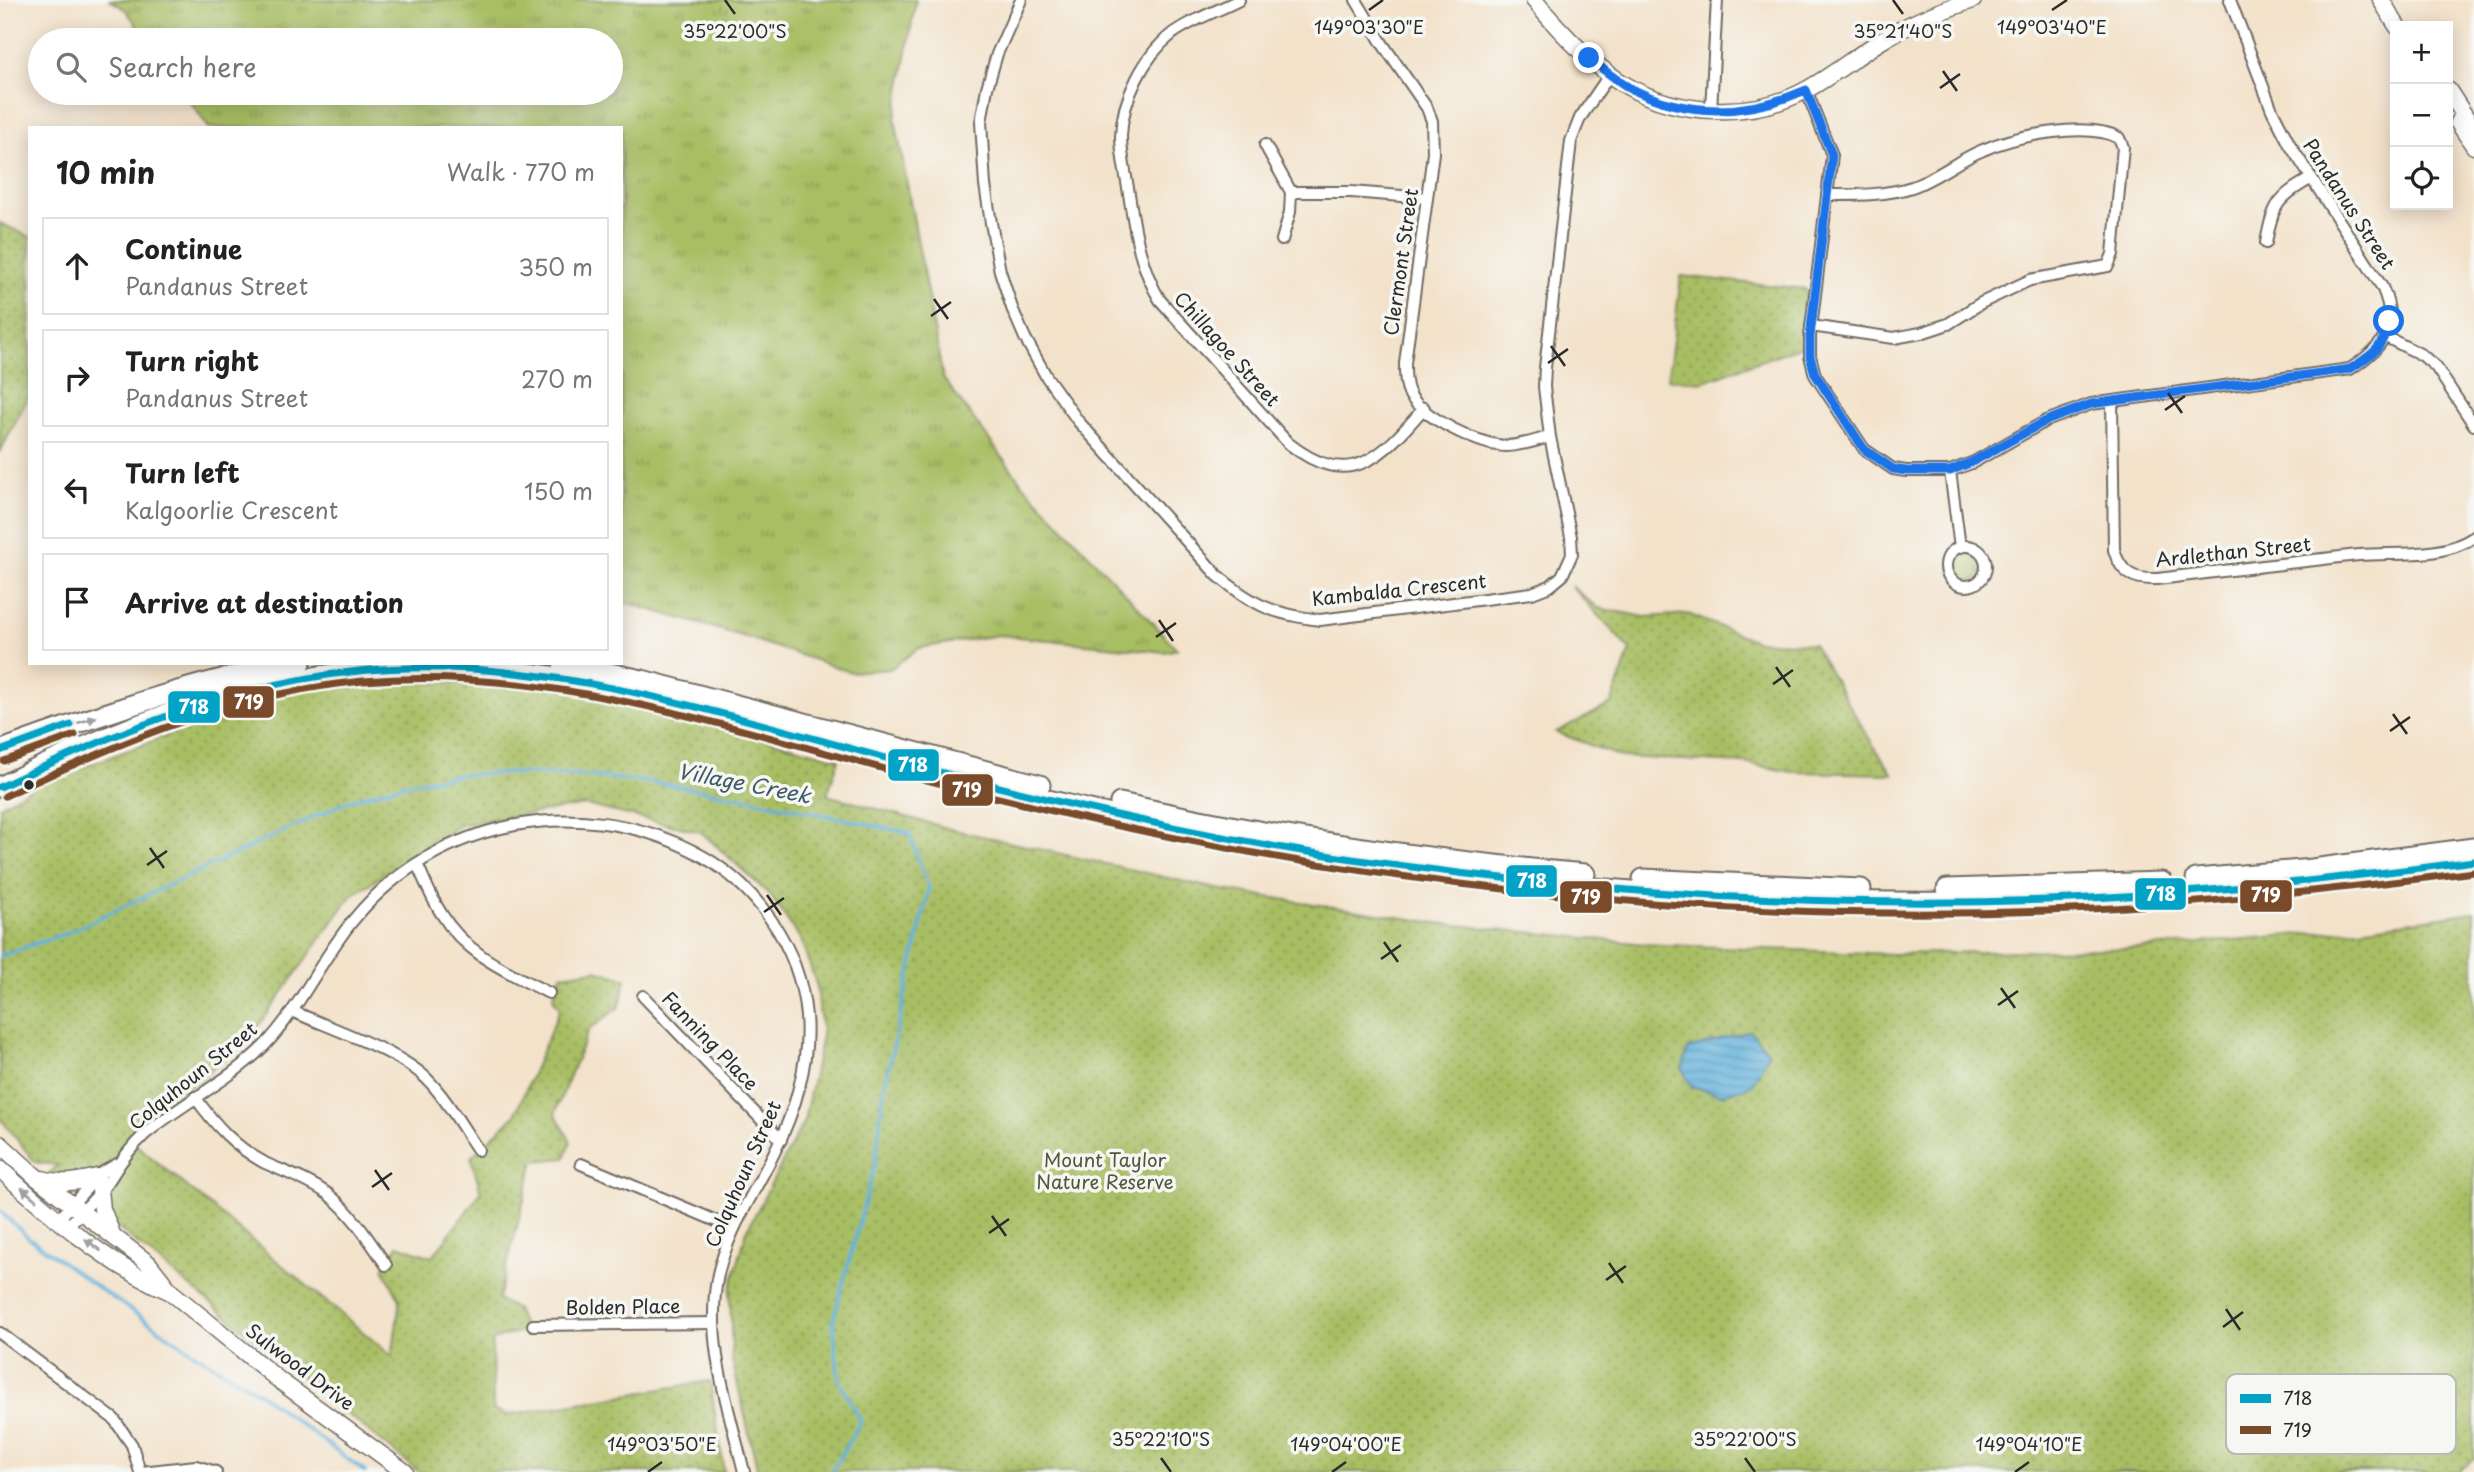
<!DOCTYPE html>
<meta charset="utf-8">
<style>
:root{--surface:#fff;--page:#f6f6f6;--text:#222;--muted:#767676;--line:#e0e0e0}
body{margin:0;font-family:"Playpen Sans",sans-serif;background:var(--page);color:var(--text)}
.controls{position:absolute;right:21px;top:21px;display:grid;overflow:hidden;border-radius:0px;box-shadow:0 4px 18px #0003}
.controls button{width:63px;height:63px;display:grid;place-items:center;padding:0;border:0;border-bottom:2px solid var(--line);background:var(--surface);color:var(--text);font:35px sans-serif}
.stop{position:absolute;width:21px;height:21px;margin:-16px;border:5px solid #1a73e8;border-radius:50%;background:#fff}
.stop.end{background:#1a73e8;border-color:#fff;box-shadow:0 2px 7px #0008}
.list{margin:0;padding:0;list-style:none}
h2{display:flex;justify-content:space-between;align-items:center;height:91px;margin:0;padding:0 28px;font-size:30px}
h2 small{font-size:23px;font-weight:400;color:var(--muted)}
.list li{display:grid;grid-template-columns:46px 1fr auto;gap:21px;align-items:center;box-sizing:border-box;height:98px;margin:0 14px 14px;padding:0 14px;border:2px solid var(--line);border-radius:0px}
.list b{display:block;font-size:26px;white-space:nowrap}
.list p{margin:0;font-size:23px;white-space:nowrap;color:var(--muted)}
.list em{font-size:23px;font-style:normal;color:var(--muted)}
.icon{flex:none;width:38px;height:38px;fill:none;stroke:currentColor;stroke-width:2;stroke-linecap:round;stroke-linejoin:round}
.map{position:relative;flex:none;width:2474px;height:1472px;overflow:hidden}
.search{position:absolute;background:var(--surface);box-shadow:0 4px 18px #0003;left:28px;top:28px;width:595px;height:77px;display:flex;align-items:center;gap:18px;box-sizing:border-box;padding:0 24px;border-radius:38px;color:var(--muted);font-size:26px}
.panel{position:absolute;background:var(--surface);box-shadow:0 4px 18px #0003;left:28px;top:126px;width:595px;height:539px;border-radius:0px}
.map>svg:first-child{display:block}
.grass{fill:url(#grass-tufts);stroke:#6a7447;stroke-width:2}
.park{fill:url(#park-dots);stroke:#6a7447;stroke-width:2}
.water{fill:url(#water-rules);stroke:#466e84;stroke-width:2}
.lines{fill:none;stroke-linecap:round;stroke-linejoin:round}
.stream{stroke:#62b2dd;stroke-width:3.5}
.street-casing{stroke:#716b63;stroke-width:14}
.secondary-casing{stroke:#716b63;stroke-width:19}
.highway-casing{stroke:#716b63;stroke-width:23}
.street{stroke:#fff;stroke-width:10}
.secondary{stroke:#fff;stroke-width:16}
.highway{stroke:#fff;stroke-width:19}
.bus-1-casing{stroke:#f6f6f2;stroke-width:12}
.bus-2-casing{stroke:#f6f6f2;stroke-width:12}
.bus-1{stroke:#02a3c6;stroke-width:7}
.bus-2{stroke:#7a4b2a;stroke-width:7}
.oneway{fill:#a0a0a0}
.route{stroke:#1a73e8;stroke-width:9}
.ticks{fill:none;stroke:#2b2b2b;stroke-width:2.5}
.bus-dot{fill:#2b2b2b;stroke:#f6f6f2;stroke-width:2.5}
.labels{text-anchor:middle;stroke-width:7;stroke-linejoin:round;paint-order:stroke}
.street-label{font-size:19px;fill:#2b2b2b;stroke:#f6f6f2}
.park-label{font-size:19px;fill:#50573c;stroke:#f6f6f2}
.water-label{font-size:21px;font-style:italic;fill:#3e5a69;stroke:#f6f6f2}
.key{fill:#f6f6f2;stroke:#b9b9b6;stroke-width:2}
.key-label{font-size:19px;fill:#2b2b2b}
.ticks-label{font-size:18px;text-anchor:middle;fill:#2b2b2b;stroke:#f6f6f2;stroke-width:7;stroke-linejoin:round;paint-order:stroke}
.line-badge{stroke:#f6f6f2;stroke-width:2.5}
.badge-label{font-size:19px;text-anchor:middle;font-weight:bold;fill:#fff}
</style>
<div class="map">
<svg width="2474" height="1472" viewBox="0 0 2474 1472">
<defs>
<pattern id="grass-tufts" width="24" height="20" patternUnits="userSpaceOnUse" patternTransform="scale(1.75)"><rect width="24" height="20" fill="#a8be63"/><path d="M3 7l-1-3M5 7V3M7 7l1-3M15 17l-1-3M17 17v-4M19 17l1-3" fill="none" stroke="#899b52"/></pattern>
<pattern id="park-dots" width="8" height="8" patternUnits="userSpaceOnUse" patternTransform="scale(1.75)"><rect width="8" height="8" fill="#a8be63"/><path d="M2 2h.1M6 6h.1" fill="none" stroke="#899b52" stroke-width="1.8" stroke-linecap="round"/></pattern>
<pattern id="water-rules" width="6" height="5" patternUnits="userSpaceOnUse" patternTransform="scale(1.75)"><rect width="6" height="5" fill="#62b2dd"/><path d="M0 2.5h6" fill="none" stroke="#5191b3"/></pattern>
</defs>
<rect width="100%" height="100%" fill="#f6f6f2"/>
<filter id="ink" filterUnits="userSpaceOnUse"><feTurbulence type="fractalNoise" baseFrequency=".0143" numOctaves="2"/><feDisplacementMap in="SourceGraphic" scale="14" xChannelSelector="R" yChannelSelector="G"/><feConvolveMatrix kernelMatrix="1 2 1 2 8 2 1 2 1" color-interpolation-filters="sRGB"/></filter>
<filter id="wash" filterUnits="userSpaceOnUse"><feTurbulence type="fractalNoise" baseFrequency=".00686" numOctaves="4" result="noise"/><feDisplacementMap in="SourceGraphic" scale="28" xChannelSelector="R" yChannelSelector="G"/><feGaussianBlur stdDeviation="1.57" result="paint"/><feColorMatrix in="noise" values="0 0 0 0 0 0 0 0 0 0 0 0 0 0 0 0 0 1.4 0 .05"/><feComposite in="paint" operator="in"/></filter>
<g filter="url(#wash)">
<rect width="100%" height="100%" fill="#f3e2ca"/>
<!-- grass -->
<g class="grass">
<polygon points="110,0 916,0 895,119 943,378 1021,482 1177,649 1165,652 999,635 919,648 890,669 851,672 742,636 631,604 621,604 621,128 209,128 184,93 611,93 611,40 147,40 126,10"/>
<circle cx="1967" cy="566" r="16"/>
</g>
<!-- park -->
<g class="park">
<polygon points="0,223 30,237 30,394 0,452"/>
<polygon points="1681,276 1806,289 1804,345 1702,382 1668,379"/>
<polygon points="1571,586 1598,608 1645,617 1688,614 1756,641 1813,644 1873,745 1893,774 1792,772 1744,763 1621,757 1556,732 1611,704 1630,650"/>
<polygon points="558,682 839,759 827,795 950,829 1217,889 1437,923 1645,944 1892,954 2142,948 2360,929 2474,912 2474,1459 2458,1472 758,1472 732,1360 730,1290 747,1230 804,1121 822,1036 817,987 801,940 770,895 701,832 585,805 460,825 351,896 250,1038 127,1137 392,1356 400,1300 383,1268 398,1245 432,1257 481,1192 471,1157 515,1115 560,1009 553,998 561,975 596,970 626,979 620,1006 588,1031 555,1113 571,1142 565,1158 534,1161 498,1300 516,1309 525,1330 492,1340 493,1410 507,1415 710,1381 724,1472 419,1472 50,1173 57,1165 35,1162 0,1118 0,806 38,784 305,684"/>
</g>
<!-- water -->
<polygon class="water" points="1750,1031 1769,1053 1752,1085 1721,1095 1691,1086 1682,1069 1688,1049"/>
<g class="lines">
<!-- stream -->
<g class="stream">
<polyline points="0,956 69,932 348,801 404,784 458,775 513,773 592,776 665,784 739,797 909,833 929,888 884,1089 875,1164 833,1321 839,1381 861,1421 831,1472"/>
<polyline points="0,1211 29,1238 97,1287 194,1353 256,1391 365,1472"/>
</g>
</g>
</g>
<g filter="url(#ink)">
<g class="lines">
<!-- street casing -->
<g class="street-casing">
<g id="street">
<path d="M1021,0L997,54L987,88L981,122L985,185L991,223L1000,271L1012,308L1025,338L1046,376L1078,421L1217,575C1254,606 1273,614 1320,620L1532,593L1550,586L1562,576L1572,554L1571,537L1550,437L1544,387L1545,368L1571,141L1580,118L1610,74"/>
<path d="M1239,0C1218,11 1191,20 1172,34C1144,56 1122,100 1121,136C1121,155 1126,175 1129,194C1135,232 1140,267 1160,300L1288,443C1350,492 1381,458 1424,408"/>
<path d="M1356,0L1382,43L1427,108L1432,121L1433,153L1405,363C1405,374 1405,385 1410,395C1423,418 1481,446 1506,446C1521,446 1536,440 1550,437"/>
<path d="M1806,90L1832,155L1810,336V356L1815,375L1864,449L1893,469L1906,471H1950L1974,462L2046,421L2091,404L2350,369C2384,347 2400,327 2382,287L2290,145L2272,110L2230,0"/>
<polyline points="1711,110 1717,0"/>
<polyline points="1265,145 1291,192 1290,212 1282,240"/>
<polyline points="1291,192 1351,192 1427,198"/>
<path d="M2266,243C2273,205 2277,197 2312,178"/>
<path d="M1811,326L1894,338L1921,333L1948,324L1981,303L2030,280L2108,266L2113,254L2123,147L2119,138C2088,121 2014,136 1983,150C1958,160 1937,178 1912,187C1884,196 1855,195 1827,195"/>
<polyline points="2386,337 2422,355 2436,367 2474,425"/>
<path d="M2112,402L2114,550C2121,574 2134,580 2158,579C2225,571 2292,562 2359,555C2396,552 2442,559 2474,537"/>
<polyline points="1950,471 1960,547"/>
<circle cx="1966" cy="566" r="20"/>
<path d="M417,864C425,881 431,898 441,913C466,955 508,972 549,993"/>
<polyline points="643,996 781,1140"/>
<path d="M292,1011C330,1028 399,1051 427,1079C447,1099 462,1127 478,1150"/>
<path d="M195,1097C215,1125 235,1147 265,1163C287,1173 309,1180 328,1194C352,1213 369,1240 386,1265"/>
<polyline points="581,1164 733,1228"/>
<polyline points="59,1219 101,1173 117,1164"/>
<path d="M68,1226C83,1210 101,1194 112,1176C121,1161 131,1147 144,1135C182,1103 229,1081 264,1046C300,1009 321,958 355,918C437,819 580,793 693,851C756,883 800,947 806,1016C810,1062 795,1112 774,1153C754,1194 729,1228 718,1274C704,1341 729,1408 744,1472"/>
<polyline points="533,1325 714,1323"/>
<polyline points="0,1333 114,1419 132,1445 140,1472"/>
<polyline points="141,1472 196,1466 216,1472"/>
</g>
</g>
<!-- secondary casing -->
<g class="secondary-casing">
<g id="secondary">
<path d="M1534,0C1560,32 1591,65 1627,86C1679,116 1753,119 1806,90C1832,76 1856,56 1881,41C1910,23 1941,10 1973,0"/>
<polyline points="2381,0 2397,26"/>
<polyline points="2448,90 2474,130"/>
<polyline points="2458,122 2474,146"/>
<polyline points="0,1144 37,1178 148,1263 171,1292 280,1381 405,1472"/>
<path d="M0,1169C47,1212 110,1267 169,1291"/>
<path d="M42,1179C62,1185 77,1182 97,1177"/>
<polyline points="100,1189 102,1209 112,1234"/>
</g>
</g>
<!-- highway casing -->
<g class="highway-casing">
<g id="highway">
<polyline points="563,663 642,680 1040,785"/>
<path d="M0,751C40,735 81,722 123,708C181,689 240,672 301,663"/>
<path d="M0,787C198,686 372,641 595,683C784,728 970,785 1161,826C1235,842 1312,853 1387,864C1747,916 2115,915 2474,861"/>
<path d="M1120,803C1273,838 1430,860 1585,874"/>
<polyline points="1643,879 1861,889"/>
<polyline points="2196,879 2312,869 2474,848"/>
<polyline points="1947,889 2162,882"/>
</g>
</g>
<!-- street -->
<use href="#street" class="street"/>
<!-- secondary -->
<use href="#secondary" class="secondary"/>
<!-- highway -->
<use href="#highway" class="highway"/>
<!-- bus-1 casing -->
<g class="bus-1-casing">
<g id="bus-1">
<polyline points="0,751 71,725"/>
<path d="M0,787C115,732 232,684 359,671C542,653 719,714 893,760C1057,803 1221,842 1389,864C1614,895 1843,909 2071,899C2206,893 2340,879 2474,861"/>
</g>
</g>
<!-- bus-2 casing -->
<g class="bus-2-casing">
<g id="bus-2">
<polyline points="4,761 75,735"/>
<path d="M5,796C119,742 236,693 363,681C546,665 722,726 896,772C1056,814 1214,850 1378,873C1607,906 1840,920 2071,910C2206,904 2340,889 2474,872"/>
</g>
</g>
<!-- bus-1 -->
<use href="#bus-1" class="bus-1"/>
<!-- bus-2 -->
<use href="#bus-2" class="bus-2"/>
</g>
<!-- one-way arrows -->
<defs><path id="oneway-solid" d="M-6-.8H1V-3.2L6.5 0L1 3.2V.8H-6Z" transform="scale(1.75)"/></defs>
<g class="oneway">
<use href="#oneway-solid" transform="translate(87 720) rotate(-18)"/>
<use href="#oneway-solid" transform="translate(29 1194) rotate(-140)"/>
<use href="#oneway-solid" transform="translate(93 1245) rotate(-143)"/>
</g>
</g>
<g class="lines" filter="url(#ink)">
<!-- route -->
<path class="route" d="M1589,58C1602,68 1614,79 1628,87C1687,118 1747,116 1806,90L1832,155L1810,336V356L1815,374L1864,449L1893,469L1906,471H1950L1974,461L2046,421L2091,404L2350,369C2375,353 2382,349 2389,321"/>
</g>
<!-- ticks -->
<path class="ticks" d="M725,0L735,14M1893,0L1903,14M1369,10L1383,0M2052,10L2067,0M1943,71L1957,91M1940,88L1960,74M934,299L948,319M931,316L951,302M1551,346L1565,366M1548,363L1568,349M2168,393L2182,413M2165,410L2185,396M1159,620L1173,641M1156,637L1176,623M1776,667L1790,687M1773,684L1793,670M2393,714L2407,734M2390,731L2410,717M150,848L164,868M147,865L167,851M767,895L781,915M764,912L784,898M1384,942L1398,962M1381,959L1401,945M2001,988L2015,1008M1998,1005L2018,991M375,1170L389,1190M372,1187L392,1173M992,1216L1006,1236M989,1233L1009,1219M1609,1263L1623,1283M1606,1280L1626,1266M2226,1309L2240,1330M2223,1327L2243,1312M1161,1458L1171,1472M1745,1458L1755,1472M648,1472L662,1462M1332,1472L1346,1462M2015,1472L2029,1462"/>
<!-- markers -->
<circle class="bus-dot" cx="29" cy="785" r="6"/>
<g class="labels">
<!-- street labels -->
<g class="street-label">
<text transform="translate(2349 204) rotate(57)" y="7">Pandanus Street</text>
<text transform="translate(1401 262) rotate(-82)" y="7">Clermont Street</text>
<text transform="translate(1227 349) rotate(48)" y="7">Chillagoe Street</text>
<text transform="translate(2233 552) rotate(-6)" y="7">Ardlethan Street</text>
<text transform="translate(1399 590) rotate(-6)" y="7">Kambalda Crescent</text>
<text transform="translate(710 1041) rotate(46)" y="7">Fanning Place</text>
<text transform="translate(193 1076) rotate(-39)" y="7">Colquhoun Street</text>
<text transform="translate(743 1174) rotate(-66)" y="7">Colquhoun Street</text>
<text transform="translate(623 1307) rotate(-1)" y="7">Bolden Place</text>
<text transform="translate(300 1367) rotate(37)" y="7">Sulwood Drive</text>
</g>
<!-- park labels -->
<g class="park-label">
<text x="1105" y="1167">Mount Taylor<tspan x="1105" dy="22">Nature Reserve</tspan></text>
</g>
<!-- water labels -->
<g class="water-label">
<text transform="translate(744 784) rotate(11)" y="7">Village Creek</text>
</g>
</g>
<!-- legend -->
<rect x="2226" y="1374" width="230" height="80" rx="10" class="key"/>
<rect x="2240" y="1394" width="31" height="9" fill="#02a3c6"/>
<rect x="2240" y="1426" width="31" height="8" fill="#7a4b2a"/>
<g class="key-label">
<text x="2283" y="1405">718</text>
<text x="2283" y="1437">719</text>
</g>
<g class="ticks-label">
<text x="2052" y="34">149°03'40"E</text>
<text x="1369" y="34">149°03'30"E</text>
<text x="735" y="38">35°22'00"S</text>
<text x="1903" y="38">35°21'40"S</text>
<text x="1161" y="1446">35°22'10"S</text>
<text x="1745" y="1446">35°22'00"S</text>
<text x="662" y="1451">149°03'50"E</text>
<text x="1346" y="1451">149°04'00"E</text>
<text x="2029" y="1451">149°04'10"E</text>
</g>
<g class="line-badge">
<rect x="222" y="685" width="53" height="34" rx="7" fill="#7a4b2a"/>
<rect x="167" y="690" width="54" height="34" rx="7" fill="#02a3c6"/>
<rect x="887" y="748" width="53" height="34" rx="7" fill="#02a3c6"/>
<rect x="941" y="773" width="53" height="34" rx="7" fill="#7a4b2a"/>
<rect x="1505" y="864" width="53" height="34" rx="7" fill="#02a3c6"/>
<rect x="2134" y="877" width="53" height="34" rx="7" fill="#02a3c6"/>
<rect x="2239" y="879" width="54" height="34" rx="7" fill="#7a4b2a"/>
<rect x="1559" y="880" width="54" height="34" rx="7" fill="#7a4b2a"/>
</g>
<g class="badge-label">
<text x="249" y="709">719</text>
<text x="194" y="714">718</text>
<text x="913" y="772">718</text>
<text x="967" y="797">719</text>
<text x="1532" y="888">718</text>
<text x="2161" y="901">718</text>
<text x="2266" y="902">719</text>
<text x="1586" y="904">719</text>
</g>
</svg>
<div class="controls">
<button>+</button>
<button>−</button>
<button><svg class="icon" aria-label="locate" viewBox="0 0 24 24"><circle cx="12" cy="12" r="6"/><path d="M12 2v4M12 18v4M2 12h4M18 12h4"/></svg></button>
</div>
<div class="stop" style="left:2389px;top:321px"></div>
<div class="stop end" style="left:1589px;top:58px"></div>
<div class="search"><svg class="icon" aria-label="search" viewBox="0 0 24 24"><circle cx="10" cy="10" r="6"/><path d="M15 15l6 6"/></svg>Search here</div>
<section class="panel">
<h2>10 min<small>Walk · 770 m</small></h2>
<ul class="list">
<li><svg class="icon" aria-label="ahead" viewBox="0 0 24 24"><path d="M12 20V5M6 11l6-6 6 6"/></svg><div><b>Continue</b><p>Pandanus Street</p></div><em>350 m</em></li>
<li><svg class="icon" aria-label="right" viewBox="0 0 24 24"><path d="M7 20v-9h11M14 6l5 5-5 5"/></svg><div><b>Turn right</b><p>Pandanus Street</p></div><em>270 m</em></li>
<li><svg class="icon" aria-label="left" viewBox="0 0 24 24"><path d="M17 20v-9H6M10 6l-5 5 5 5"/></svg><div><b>Turn left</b><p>Kalgoorlie Crescent</p></div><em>150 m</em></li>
<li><svg class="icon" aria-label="arrive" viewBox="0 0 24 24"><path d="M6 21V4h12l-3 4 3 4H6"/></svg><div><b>Arrive at destination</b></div></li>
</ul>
</section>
</div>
